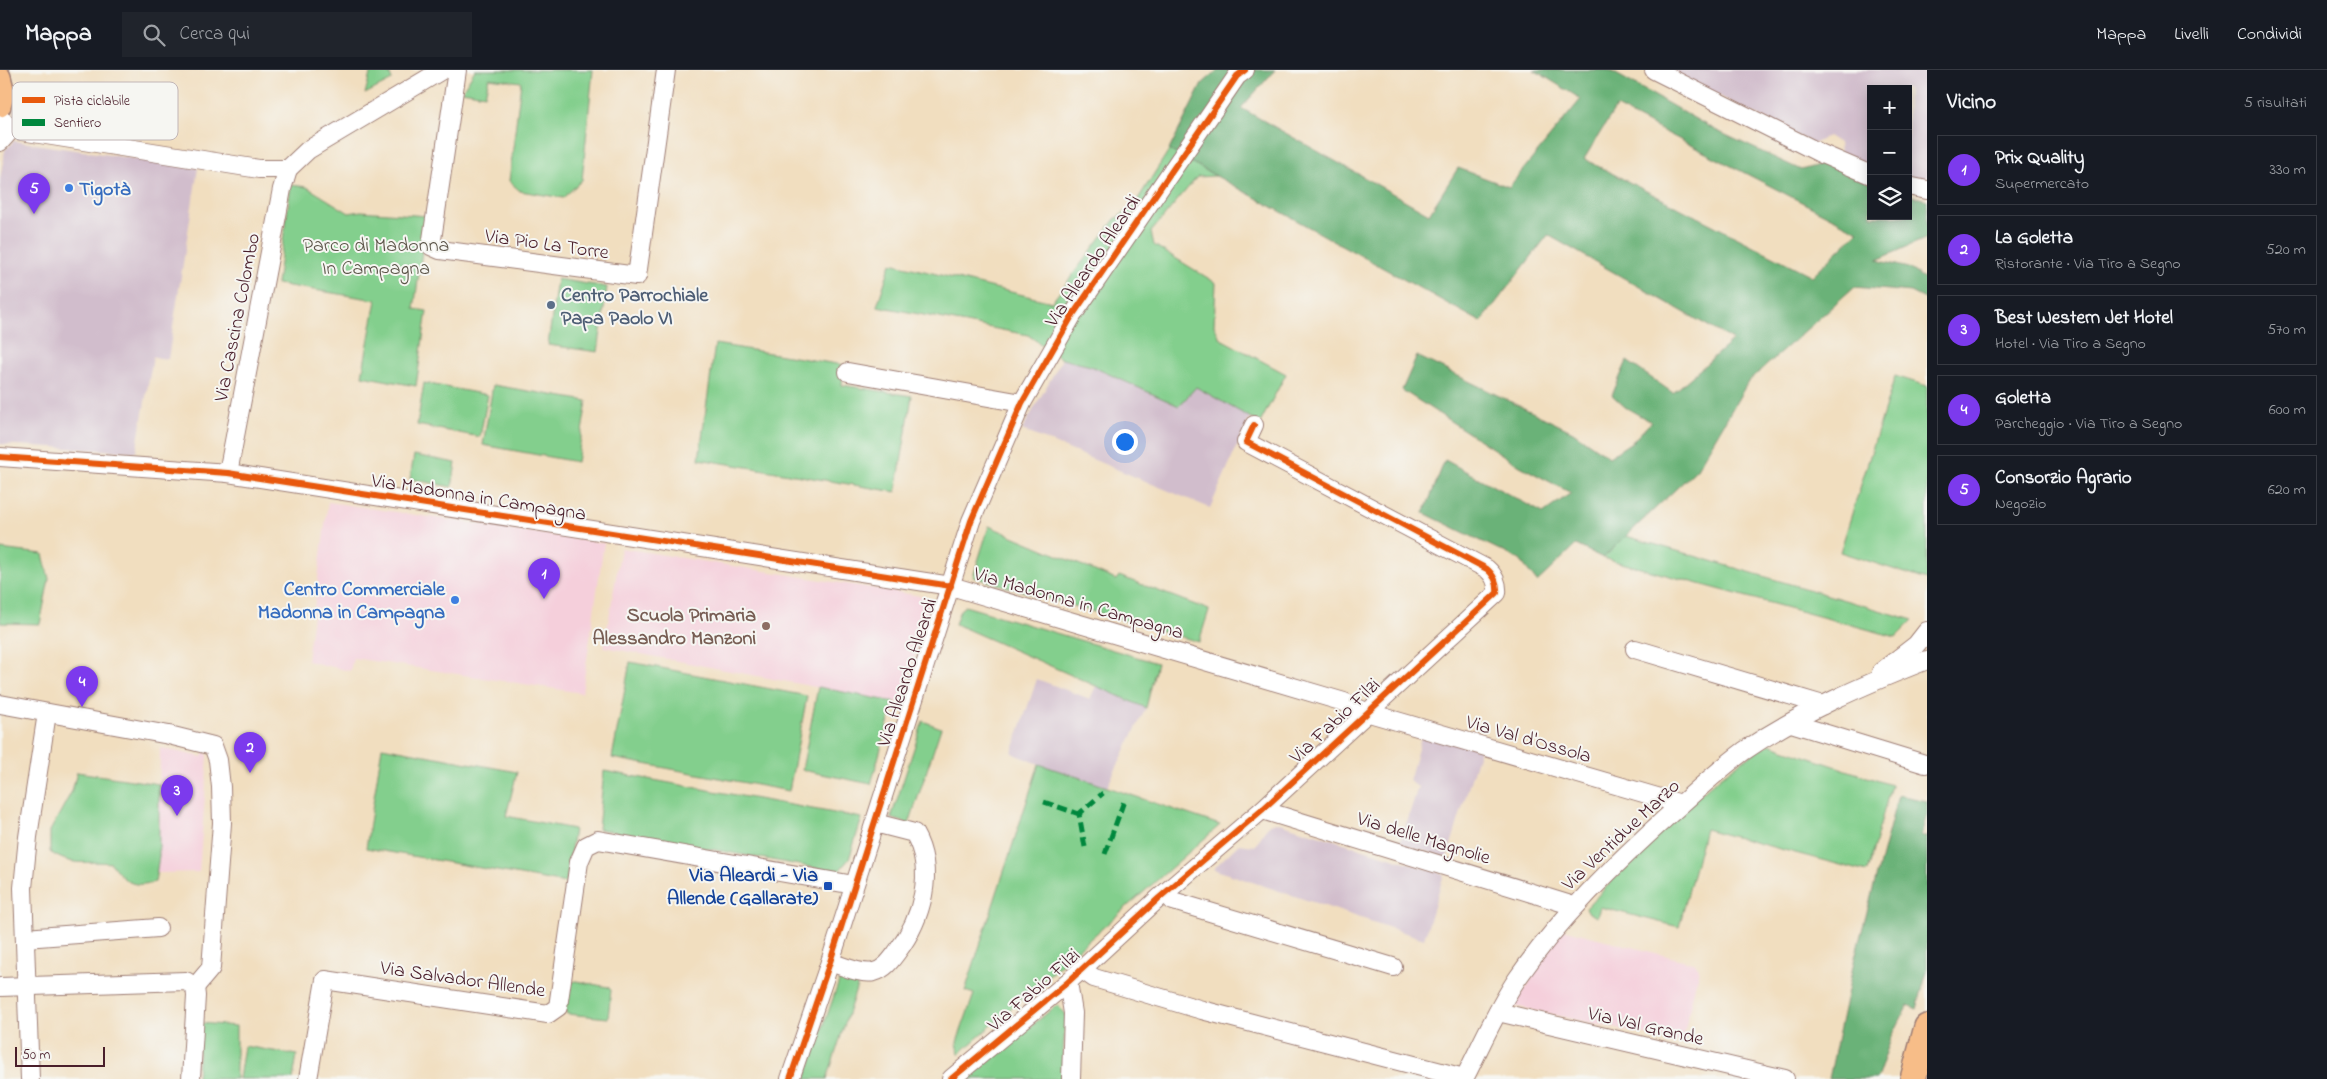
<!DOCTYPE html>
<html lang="it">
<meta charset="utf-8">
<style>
:root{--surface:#171b24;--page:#20242c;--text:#f1f3f6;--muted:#9ea1a6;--line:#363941;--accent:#7c3aed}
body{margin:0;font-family:"Indie Flower",sans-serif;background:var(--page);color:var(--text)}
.controls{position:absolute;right:15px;top:15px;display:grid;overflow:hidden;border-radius:0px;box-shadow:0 2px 12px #0003}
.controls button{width:45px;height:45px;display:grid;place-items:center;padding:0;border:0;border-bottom:1px solid var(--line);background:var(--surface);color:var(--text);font:25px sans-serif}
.scale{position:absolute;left:15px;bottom:12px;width:90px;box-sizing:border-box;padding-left:5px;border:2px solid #4a1f2b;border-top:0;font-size:14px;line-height:18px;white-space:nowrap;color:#4a1f2b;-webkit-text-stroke:4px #f6f6f2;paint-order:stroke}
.you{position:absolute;left:1124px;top:371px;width:18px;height:18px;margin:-12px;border:4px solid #fff;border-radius:50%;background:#1a73e8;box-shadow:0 0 0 8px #1a73e833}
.badge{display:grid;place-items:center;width:32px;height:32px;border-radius:50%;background:var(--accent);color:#fff;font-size:16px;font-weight:700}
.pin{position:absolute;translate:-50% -41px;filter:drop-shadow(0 1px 2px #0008)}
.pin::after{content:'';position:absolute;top:26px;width:18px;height:15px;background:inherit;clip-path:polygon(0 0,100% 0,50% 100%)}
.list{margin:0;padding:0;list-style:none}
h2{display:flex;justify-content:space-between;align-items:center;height:65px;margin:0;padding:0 20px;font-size:21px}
h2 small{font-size:16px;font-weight:400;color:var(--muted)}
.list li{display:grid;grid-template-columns:32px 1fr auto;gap:15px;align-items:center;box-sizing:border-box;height:70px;margin:0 10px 10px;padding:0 10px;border:1px solid var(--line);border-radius:0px}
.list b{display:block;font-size:19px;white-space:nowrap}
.list p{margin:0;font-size:16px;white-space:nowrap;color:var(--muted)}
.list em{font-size:16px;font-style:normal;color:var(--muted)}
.icon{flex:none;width:28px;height:28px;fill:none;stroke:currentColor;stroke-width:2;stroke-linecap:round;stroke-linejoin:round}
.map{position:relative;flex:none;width:1927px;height:1009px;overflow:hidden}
header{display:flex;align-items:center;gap:30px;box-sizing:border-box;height:70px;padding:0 25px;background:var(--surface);border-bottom:1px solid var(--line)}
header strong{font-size:24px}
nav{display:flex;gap:28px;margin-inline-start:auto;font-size:18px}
.search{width:350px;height:45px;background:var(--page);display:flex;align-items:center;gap:12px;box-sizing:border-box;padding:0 18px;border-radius:0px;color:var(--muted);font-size:19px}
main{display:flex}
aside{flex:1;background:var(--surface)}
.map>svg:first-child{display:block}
.built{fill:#f5cfdb}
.industrial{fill:#d1bdcc}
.green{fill:#83cf8d;stroke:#66775c}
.forest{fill:#6ab278;stroke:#5a6852;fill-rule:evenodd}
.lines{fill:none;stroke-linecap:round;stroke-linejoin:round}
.minor-casing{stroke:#9e7e75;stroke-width:20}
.major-casing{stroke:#9e7e75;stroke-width:24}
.highway-casing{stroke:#9e7e75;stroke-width:28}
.minor{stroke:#fff;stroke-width:18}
.major{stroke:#f7bd88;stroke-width:21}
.highway{stroke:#f7bd88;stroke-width:25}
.quiet{stroke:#00873e;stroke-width:5;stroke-dasharray:10 5;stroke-linecap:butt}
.cycleway-casing{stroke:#f6f6f2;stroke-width:9}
.cycleway{stroke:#e8590c;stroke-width:6}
.shop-dot{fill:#3f7fe0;stroke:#f6f6f2;stroke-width:2}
.service-dot{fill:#5c6f8a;stroke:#f6f6f2;stroke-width:2}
.education-dot{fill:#8d6e63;stroke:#f6f6f2;stroke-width:2}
.transit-dot{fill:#1a4fb4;stroke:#f6f6f2;stroke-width:2}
.labels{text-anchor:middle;stroke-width:4;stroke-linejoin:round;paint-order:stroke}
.shop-label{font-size:20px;font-weight:bold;fill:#366cbe;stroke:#f6f6f2;text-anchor:start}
.street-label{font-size:20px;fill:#4a1f2b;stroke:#f6f6f2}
.park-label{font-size:20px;fill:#5b5448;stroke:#f6f6f2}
.service-label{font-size:20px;font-weight:bold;fill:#4e5e75;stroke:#f6f6f2;text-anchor:start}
.education-label{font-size:20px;font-weight:bold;fill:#785e54;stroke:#f6f6f2;text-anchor:end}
.transit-label{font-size:20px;font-weight:bold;fill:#164399;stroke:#f6f6f2;text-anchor:end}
.key{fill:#f6f6f2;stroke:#c2b6b6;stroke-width:1}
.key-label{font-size:14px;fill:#4a1f2b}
</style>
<header>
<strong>Mappa</strong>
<div class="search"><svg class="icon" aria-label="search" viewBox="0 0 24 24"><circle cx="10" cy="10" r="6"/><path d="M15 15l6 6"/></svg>Cerca qui</div>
<nav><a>Mappa</a><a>Livelli</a><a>Condividi</a></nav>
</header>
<main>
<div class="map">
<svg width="1927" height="1009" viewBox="0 0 1927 1009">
<rect width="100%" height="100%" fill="#f6f6f2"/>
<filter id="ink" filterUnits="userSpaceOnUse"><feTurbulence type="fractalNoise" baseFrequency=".02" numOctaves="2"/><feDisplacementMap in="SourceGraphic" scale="10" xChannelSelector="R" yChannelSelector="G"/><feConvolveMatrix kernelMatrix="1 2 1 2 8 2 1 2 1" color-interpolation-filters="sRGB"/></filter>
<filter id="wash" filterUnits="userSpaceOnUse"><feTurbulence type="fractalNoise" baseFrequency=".0096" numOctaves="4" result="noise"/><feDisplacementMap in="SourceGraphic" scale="20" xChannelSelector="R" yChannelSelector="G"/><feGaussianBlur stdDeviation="1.12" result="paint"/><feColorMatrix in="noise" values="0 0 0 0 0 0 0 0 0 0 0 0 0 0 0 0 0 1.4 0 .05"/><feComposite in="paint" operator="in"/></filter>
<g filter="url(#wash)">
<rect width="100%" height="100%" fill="#f1debf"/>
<!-- built -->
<g class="built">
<polygon points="328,432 604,473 582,623 353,588 350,601 307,591"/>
<polygon points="621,478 927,527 931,535 900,633 604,577"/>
<polygon points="160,678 202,687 205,680 208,686 199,802 156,803 159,786"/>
<polygon points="1563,859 1694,893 1699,898 1682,973 1514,936"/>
</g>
<!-- industrial -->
<g class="industrial">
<polygon points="1668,0 1927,0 1927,112 1908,112 1908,19 1871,19 1871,99 1840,85 1839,73 1828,66 1813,74"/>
<polygon points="14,71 198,98 168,289 153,287 136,382 0,374 0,110 5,80"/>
<polygon points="1062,289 1091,296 1179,336 1196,317 1250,347 1210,438 1022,360"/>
<polygon points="1037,609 1090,629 1096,616 1146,638 1107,717 1039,694 1012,683"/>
<polygon points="1422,664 1480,679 1447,788 1400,773 1418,717 1409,711"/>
<polygon points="1276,752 1444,804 1424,869 1213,799 1239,774 1255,776 1269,754"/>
</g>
<!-- green -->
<g class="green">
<polygon points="371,0 388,0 392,10 365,24"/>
<polygon points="475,0 593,0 582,110 563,128 520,121 509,111 521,12 489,8 485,25 462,21"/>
<polygon points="1169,80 1216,106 1197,107 1151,162 1154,175 1216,213 1214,256 1221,269 1286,304 1260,353 1196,317 1179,336 1091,296 1062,289 1028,265 877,236 891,193 1052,232 1115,149 1133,137"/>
<polygon points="291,115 307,117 349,143 361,141 427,146 414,239 427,241 416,316 362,306 376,230 277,214"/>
<polygon points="557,209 607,217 598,282 548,275"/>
<polygon points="715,274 843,295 842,315 912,326 896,422 699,389"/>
<polygon points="1895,306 1927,316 1927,510 1840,482"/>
<polygon points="424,313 488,325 480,367 417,355"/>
<polygon points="493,315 587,331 577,392 483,375"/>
<polygon points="414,385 456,393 452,417 410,409"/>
<polygon points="989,456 1116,510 1119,506 1209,540 1199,572 973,507"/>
<polygon points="1626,466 1913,550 1896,567 1603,488"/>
<polygon points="0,479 43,484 49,509 40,554 0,553"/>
<polygon points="965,536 1157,593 1146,638 955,554 960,540"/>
<polygon points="630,592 807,626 789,721 612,688"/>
<polygon points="818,617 894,632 871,714 802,700"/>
<polygon points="923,651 941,658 909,754 891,748"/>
<path d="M1769,674L1891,715L1867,802L1705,759L1679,857L1600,837L1597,847L1589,843L1586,838C1642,781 1700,713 1769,674Z"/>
<polygon points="382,677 517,702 506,746 574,759 566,813 366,778"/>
<polygon points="1039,694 1220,755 959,984 957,972 974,924 965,921"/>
<polygon points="604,701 862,748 849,789 838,802 598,759"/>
<path d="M77,702L159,714V786L155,812C131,818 125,812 111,793C85,790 74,798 50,782V761L72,721Z"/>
<polygon points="843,900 860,907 827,1009 805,1009"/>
<polygon points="576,911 608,917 611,920 608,948 567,944 564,939 570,913"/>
<polygon points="1057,935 1066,944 1061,1009 966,1009"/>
<polygon points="200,953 236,956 236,1009 197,1009"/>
<polygon points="244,976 297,985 293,1009 239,1009"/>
</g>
<!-- forest -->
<g class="forest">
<path d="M1218,0H1275L1241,38L1429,144L1458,98L1509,117L1581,29L1534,0H1609L1715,60L1801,100L1826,93L1871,114V146H1908V125L1927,130V168L1877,190L1908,198L1927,210V230L1911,222L1854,217L1748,312L1697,399L1603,488L1576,475L1537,512L1520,490L1424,443L1445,390L1543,443L1571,423L1520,396L1402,320L1417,286L1573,362L1609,387L1633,371L1651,352L1625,337L1612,325L1627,291L1673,323L1733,270L1548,165L1481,252L1169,80L1202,14ZM1616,37L1858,161V162L1812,206L1584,89Z"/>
<polygon points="1898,725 1927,731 1927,744 1921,765 1927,767 1927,901 1917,939 1908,935 1891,968 1877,1009 1829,1009 1855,887"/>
</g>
</g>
<g filter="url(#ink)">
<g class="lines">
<!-- minor casing -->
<g class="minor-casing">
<g id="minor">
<polyline points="457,0 431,176 440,180 637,206 666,0"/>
<polyline points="1654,0 1822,84 1871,105"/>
<polyline points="0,47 6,54 21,61 259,99 288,99 308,80 442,0"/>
<polyline points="0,72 9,62"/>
<polyline points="1908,116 1927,120"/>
<polyline points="848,302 1022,333"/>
<polyline points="0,387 228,403 951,516 1344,632 1366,642 1681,734"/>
<polyline points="228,403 282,119 288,99"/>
<polyline points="1635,579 1823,635"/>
<polyline points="1881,602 1916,575 1927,561"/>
<polyline points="0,634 169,665 213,676 218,690 221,717 222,753 211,898 195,917"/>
<polyline points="1791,653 1925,694"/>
<polyline points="1262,740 1574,836"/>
<polyline points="1166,823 1173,831 1393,897"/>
<polyline points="25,868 158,858"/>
<path d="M830,892C842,896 862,905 874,902C885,899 891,890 897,882C922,849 936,801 914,763L875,753"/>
<polyline points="1081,899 1094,908 1202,940 1464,1008"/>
<polyline points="1068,912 1073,943 1071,1009"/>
<polyline points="0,917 186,911 195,917 196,926 191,1009"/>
<polyline points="1498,942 1785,1009"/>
<polyline points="30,1009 23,818 28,767 47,643"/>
<polyline points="308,1009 325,910 548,944 558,937 579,792 586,776 598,770 854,815"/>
<polyline points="790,1009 830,892 971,451 1022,333 1072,246 1237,6 1245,0"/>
<path d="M951,1009L1068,912L1159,828L1262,740L1497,523C1498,514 1494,505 1487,499L1246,372L1254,355"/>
<path d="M1464,1009C1481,976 1496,940 1517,909C1560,847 1614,795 1669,745C1693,724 1718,700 1744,681C1801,642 1863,615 1927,590"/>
</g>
</g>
<!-- major casing -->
<g class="major-casing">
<polyline id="major" points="0,7 4,23 0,36"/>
</g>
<!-- highway casing -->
<g class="highway-casing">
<polyline id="highway" points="1913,1009 1927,957"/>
</g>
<!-- minor -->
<use href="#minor" class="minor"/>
<!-- major -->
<use href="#major" class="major"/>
<!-- highway -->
<use href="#highway" class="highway"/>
<!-- quiet -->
<g class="quiet">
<polyline points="1044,732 1079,744"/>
<polyline points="1085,777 1079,744 1103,723"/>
<polyline points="1105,784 1124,731"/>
</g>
<!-- cycleway casing -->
<g class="cycleway-casing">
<g id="cycleway">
<polyline points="0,387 228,403 951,516"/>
<polyline points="790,1009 830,892 971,451 1022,333 1072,246 1237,6 1245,0"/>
<path d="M951,1009L1068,912L1159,828L1262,740L1497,523C1498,514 1494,505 1487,499L1246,372L1254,355"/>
</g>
</g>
<!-- cycleway -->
<use href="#cycleway" class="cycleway"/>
</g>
</g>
<!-- markers -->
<g class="shop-dot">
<circle cx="69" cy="118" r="5"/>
<circle cx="455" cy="530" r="5"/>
</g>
<circle class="service-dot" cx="551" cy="235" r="5"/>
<circle class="education-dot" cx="766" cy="556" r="5"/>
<rect class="transit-dot" x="823" y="811" width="10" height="10" rx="2.5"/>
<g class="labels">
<!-- shop labels -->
<g class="shop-label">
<text x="79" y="125">Tigotà</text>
<text x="445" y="525" text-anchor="end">Centro Commerciale<tspan x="445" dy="23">Madonna in Campagna</tspan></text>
</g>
<!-- street labels -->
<g class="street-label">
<text transform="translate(547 173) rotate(8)" y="7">Via Pio La Torre</text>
<text transform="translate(1092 190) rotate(-56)" y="7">Via Aleardo Aleardi</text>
<text transform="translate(236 247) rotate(-79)" y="7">Via Cascina Colombo</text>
<text transform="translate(479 426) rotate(9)" y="7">Via Madonna in Campagna</text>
<text transform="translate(1079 532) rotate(16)" y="7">Via Madonna in Campagna</text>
<text transform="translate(906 602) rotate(-72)" y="7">Via Aleardo Aleardi</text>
<text transform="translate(1334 650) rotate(-43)" y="7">Via Fabio Filzi</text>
<text transform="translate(1529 668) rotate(16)" y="7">Via Val d'Ossola</text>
<text transform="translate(1620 764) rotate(-43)" y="7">Via Ventidue Marzo</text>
<text transform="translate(1424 767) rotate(17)" y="7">Via delle Magnolie</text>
<text transform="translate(463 908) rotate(8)" y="7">Via Salvador Allende</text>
<text transform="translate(1033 919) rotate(-41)" y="7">Via Fabio Filzi</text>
<text transform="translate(1646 955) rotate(13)" y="7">Via Val Grande</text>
</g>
<!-- park labels -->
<g class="park-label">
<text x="376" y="181">Parco di Madonna<tspan x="376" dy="23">In Campagna</tspan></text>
</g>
<!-- service labels -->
<g class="service-label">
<text x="561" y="231">Centro Parrochiale<tspan x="561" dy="23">Papa Paolo VI</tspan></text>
</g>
<!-- education labels -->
<g class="education-label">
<text x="756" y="551">Scuola Primaria<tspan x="756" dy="23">Alessandro Manzoni</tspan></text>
</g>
<!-- transit labels -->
<g class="transit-label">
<text x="818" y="811">Via Aleardi - Via<tspan x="818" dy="23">Allende (Gallarate)</tspan></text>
</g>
</g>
<!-- legend -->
<rect x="12" y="12" width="166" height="58" rx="8" class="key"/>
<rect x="22" y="27" width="23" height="6" fill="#e8590c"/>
<rect x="22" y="49" width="23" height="7" fill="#00873e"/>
<g class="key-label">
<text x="54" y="35">Pista ciclabile</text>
<text x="54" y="57">Sentiero</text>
</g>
</svg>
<div class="controls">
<button>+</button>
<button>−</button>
<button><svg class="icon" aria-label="layers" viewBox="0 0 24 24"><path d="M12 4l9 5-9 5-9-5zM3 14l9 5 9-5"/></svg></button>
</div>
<div class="scale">50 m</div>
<div class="you"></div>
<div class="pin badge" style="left:544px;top:529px">1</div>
<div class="pin badge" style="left:250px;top:703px">2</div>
<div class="pin badge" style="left:177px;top:746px">3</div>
<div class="pin badge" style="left:82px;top:637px">4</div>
<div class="pin badge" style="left:34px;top:144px">5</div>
</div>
<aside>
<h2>Vicino<small>5 risultati</small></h2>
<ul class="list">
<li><span class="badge">1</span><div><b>Prix Quality</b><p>Supermercato</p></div><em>330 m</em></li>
<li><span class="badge">2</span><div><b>La Goletta</b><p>Ristorante · Via Tiro a Segno</p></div><em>520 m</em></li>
<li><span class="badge">3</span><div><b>Best Western Jet Hotel</b><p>Hotel · Via Tiro a Segno</p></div><em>570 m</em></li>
<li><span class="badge">4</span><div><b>Goletta</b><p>Parcheggio · Via Tiro a Segno</p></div><em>600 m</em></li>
<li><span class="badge">5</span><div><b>Consorzio Agrario</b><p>Negozio</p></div><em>620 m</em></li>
</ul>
</aside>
</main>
